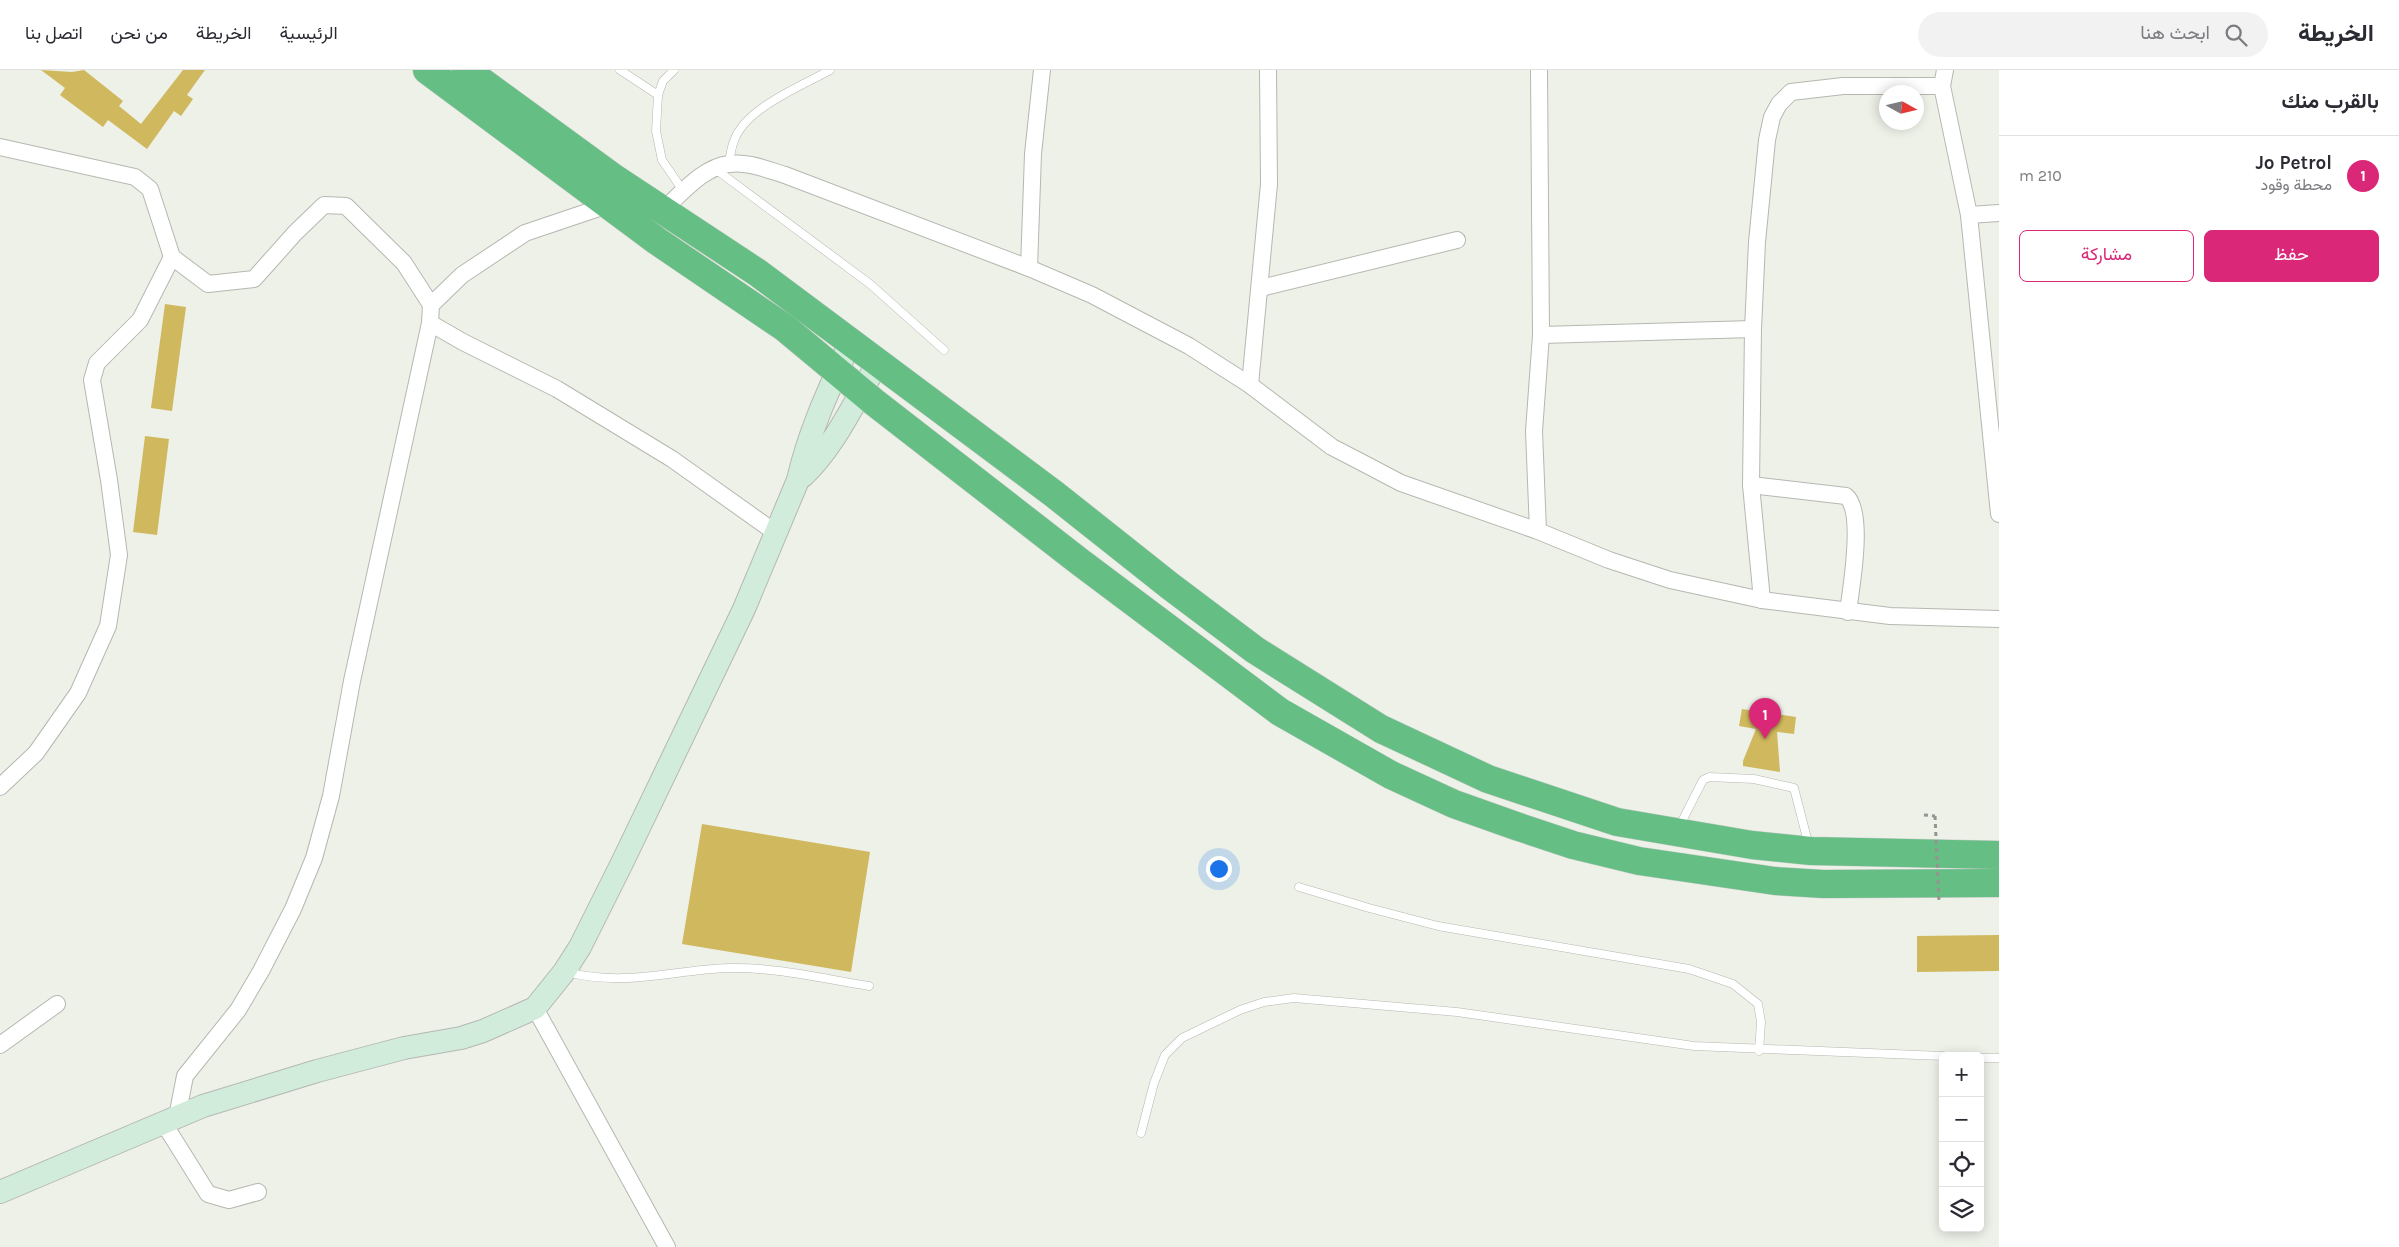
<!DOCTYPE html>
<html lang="ar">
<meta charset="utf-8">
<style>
:root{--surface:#fff;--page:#f2f2f3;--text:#2b2b33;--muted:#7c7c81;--line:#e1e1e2;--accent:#db2777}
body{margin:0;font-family:Karla,Vazirmatn,sans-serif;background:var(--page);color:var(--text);direction:rtl}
.controls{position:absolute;right:15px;bottom:15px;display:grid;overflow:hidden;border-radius:8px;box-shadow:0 2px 12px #0003}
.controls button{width:45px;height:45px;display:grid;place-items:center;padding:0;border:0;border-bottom:1px solid var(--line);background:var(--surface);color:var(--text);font:25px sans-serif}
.compass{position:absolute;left:1879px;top:15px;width:45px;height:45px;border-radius:50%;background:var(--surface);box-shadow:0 2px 12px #0003;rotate:98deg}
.you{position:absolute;left:1218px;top:798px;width:18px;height:18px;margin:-12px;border:4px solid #fff;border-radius:50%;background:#1a73e8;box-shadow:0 0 0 8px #1a73e833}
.badge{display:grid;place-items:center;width:32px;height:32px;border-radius:50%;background:var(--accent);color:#fff;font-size:16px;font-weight:700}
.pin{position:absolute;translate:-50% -41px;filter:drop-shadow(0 1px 2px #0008)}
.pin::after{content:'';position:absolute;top:26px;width:18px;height:15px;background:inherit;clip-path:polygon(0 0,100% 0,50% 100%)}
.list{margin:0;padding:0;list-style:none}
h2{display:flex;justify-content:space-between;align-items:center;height:65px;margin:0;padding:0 20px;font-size:21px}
h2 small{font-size:16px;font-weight:400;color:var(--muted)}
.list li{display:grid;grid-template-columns:32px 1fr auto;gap:15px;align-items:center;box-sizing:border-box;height:80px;padding:0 20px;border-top:1px solid var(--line)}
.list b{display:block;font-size:19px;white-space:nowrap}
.list p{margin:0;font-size:16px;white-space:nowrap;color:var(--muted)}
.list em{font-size:16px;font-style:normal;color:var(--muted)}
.actions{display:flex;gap:10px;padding:15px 20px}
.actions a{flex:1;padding:11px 0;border:1px solid var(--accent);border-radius:8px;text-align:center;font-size:18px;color:var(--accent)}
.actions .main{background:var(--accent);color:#fff}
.icon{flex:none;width:28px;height:28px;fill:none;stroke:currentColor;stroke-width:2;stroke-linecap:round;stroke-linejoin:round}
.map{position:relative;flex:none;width:1999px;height:1177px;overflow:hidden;direction:ltr}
header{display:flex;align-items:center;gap:30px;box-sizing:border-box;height:70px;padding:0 25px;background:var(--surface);border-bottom:1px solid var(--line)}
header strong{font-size:24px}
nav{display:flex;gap:28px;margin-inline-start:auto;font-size:18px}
.search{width:350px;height:45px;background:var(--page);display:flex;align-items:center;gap:12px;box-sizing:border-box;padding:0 18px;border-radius:28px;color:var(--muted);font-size:19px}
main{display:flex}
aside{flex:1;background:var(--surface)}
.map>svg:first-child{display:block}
.building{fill:#cfb85d}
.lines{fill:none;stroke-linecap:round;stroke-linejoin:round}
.lane-casing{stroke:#b5b8b0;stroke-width:9}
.street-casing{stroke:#b5b8b0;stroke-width:18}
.secondary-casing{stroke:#b5b8b0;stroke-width:24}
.highway-casing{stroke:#cccdcc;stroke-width:29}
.path{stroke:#93958f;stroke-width:3;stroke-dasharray:4 4;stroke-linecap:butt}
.lane{stroke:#fff;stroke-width:8}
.street{stroke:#fff;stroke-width:16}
.secondary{stroke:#d1ecda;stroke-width:22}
.highway{stroke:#65be84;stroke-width:28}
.path-bridge{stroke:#93958f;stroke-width:3;stroke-dasharray:4 4;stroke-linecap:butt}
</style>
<header>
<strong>الخريطة</strong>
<div class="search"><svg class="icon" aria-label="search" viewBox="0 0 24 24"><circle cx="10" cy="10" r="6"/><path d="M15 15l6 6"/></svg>ابحث هنا</div>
<nav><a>الرئيسية</a><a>الخريطة</a><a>من نحن</a><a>اتصل بنا</a></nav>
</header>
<main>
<aside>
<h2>بالقرب منك<small></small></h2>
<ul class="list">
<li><span class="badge">1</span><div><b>Jo Petrol</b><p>محطة وقود</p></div><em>210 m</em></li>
</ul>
<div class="actions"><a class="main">حفظ</a><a>مشاركة</a></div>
</aside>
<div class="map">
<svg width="1999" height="1177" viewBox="0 0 1999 1177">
<rect width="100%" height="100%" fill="#edf1e8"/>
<!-- building -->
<g class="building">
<polygon points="41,0 72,2 84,0 123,31 119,36 141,54 183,0 205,0 187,25 193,29 181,46 174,41 147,79 108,50 103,57 60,25 65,18"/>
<polygon points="165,234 186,237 172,341 151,338"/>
<polygon points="145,366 169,369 157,465 133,462"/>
<polygon points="1742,639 1796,647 1794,664 1777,662 1780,702 1743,696 1743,691 1756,659 1739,656"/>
<polygon points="702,754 870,782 851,902 682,874"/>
<polygon points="1999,865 1999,901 1917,902 1917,866"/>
</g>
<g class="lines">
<!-- lane casing -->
<g class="lane-casing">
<g id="lane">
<polyline points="620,0 658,25"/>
<polyline points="674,0 663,11 658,25 656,61 662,90 684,122"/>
<path d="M729,94C730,86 731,78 734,71C745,38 802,16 830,0"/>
<polyline points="714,98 870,214 944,280"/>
<polyline points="1679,757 1703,710 1709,707 1754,709 1794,718 1809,776"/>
<polyline points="1299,817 1369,838 1438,856 1689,899 1733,914 1758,934 1761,952 1759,981"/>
<path d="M566,902C627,917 671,900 729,898C776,897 824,909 869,916"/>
<polyline points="1980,988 1999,988"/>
<polyline points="1141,1063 1154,1013 1165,985 1182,968 1240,940 1264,932 1294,928 1457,942 1694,976 1943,986"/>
</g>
</g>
<!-- street casing -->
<g class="street-casing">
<g id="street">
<polyline points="1945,0 1942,16 1969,145 1999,444"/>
<polyline points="0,77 135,107 150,119 172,187 208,214 254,209 295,163 324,135 346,136 404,193 431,235"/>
<path d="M663,140C681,124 703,97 729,94C747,91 768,100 785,105L1029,198L1092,225L1189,276L1250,315L1332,377L1361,392L1401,413L1538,461L1609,490L1670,510L1762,530L1890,546L1999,549"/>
<polyline points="1969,145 1999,143"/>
<polyline points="1029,198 1033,84 1042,0"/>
<polyline points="1261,218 1457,170"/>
<polyline points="430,253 463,272 557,319 672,389 776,463"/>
<polyline points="1541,265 1753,259"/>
<polyline points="1250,315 1269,114 1268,0"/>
<path d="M1751,415L1846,426C1865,442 1851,518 1848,542"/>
<polyline points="1538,461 1534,361 1541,265 1539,0"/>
<polyline points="1762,530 1751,415 1753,259 1757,172 1767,70 1772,47 1779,34 1791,22 1843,16 1942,16"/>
<polyline points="0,717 36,683 78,623 108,556 119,485 109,410 92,310 97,293 140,250 172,187"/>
<polyline points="535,938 667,1177"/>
<polyline points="0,975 57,934"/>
<polyline points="177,1047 185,1006 238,940 261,901 293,839 314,788 331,726 352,611 430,253 431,235 462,205 525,163 608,135"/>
<polyline points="163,1052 208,1124 229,1130 258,1122"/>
</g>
</g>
<!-- secondary casing -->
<g class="secondary-casing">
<g id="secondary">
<path d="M803,406C835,376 855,330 878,293"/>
<path d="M0,1122L203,1036L317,1001L404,978L461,968L483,961L535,938L564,902L580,877L622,793L744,539L798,410C809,361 830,317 851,271"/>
</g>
</g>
<!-- highway casing -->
<g class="highway-casing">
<g id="highway">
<polyline points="427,0 657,171 785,258 874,332 1080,492 1280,642 1391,705 1454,734 1516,756 1573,775 1639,791 1775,811 1823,814 1999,813"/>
<polyline points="466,0 614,108 758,203 1054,424 1170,516 1255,580 1381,659 1488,709 1617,752 1752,775 1811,781 1999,785"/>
</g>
</g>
<!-- path -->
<polyline class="path" points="1924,745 1935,746"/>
<!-- lane -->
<use href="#lane" class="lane"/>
<!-- street -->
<use href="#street" class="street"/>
<!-- secondary -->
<use href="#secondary" class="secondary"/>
<!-- highway -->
<use href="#highway" class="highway"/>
<!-- path-bridge -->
<polyline class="path-bridge" points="1935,746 1939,832"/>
</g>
</svg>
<div class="controls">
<button>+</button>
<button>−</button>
<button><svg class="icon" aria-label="locate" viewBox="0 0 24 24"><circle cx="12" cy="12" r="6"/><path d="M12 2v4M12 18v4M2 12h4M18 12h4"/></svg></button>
<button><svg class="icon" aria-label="layers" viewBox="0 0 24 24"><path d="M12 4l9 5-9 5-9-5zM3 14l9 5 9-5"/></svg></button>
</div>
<svg class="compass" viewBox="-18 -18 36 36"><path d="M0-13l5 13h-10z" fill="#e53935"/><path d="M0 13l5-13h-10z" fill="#7c7c81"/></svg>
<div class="you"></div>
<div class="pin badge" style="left:1765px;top:669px">1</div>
</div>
</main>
